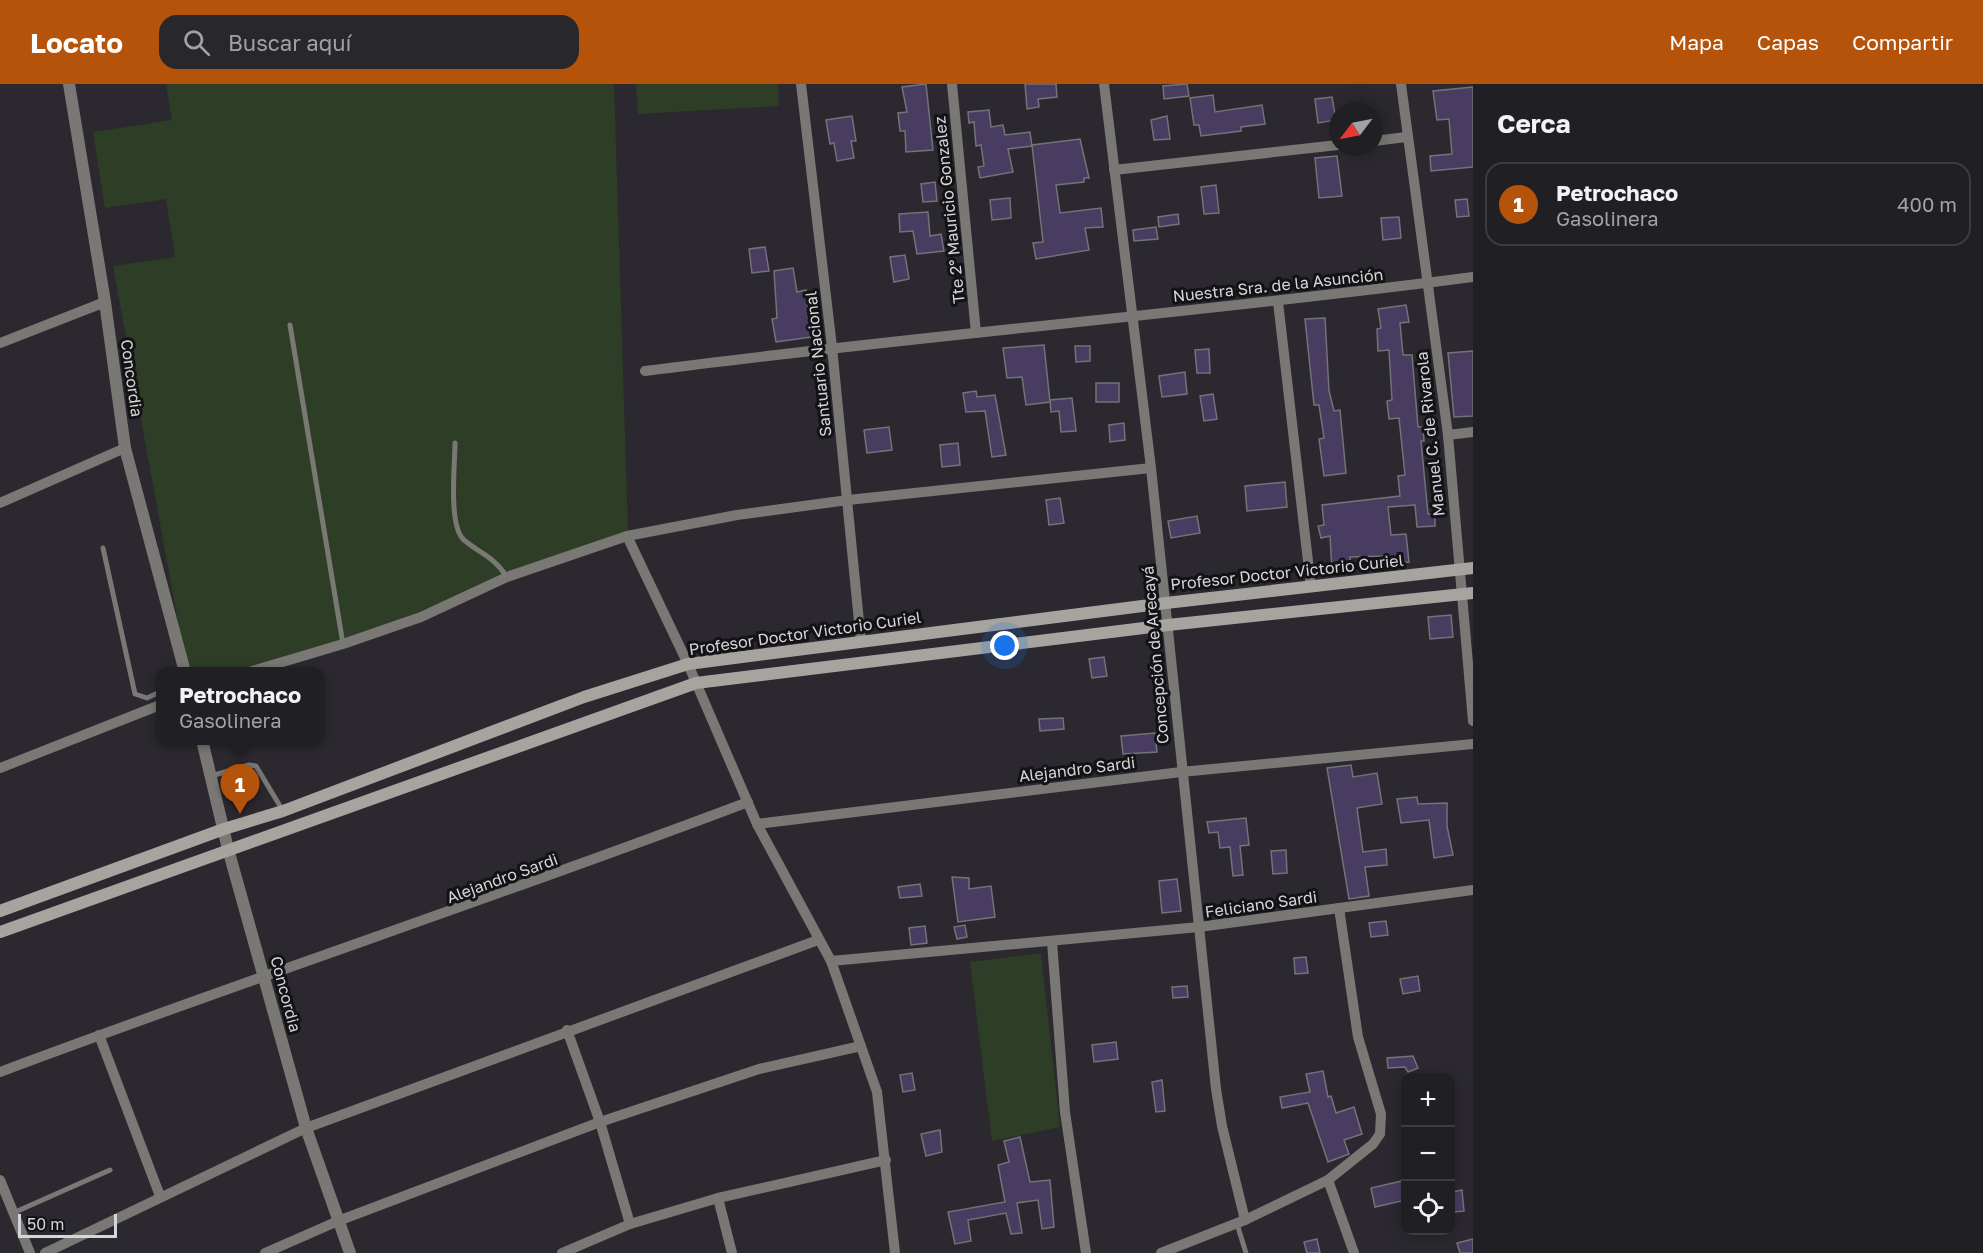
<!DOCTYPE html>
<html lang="es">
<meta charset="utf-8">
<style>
:root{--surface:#201f23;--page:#28272b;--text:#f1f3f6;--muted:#a2a2a6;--line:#3d3d41;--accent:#b45309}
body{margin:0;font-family:"Golos Text",sans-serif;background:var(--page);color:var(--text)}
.controls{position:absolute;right:18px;bottom:18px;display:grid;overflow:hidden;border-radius:12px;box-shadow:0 3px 15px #0003}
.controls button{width:54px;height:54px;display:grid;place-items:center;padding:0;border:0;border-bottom:2px solid var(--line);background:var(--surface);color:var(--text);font:30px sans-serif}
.compass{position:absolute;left:1329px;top:18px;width:54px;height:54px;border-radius:50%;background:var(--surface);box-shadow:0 3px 15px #0003;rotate:238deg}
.scale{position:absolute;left:18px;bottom:15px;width:99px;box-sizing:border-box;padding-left:6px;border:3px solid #d6d5d9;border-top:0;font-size:16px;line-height:21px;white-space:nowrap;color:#d6d5d9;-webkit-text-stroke:4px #131215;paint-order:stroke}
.you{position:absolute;left:1005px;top:562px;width:21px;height:21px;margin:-15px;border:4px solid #fff;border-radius:50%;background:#1a73e8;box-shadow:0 0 0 9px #1a73e833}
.badge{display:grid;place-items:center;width:39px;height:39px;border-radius:50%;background:var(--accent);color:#fff;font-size:20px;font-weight:700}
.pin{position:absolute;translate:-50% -50px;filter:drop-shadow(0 2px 3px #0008)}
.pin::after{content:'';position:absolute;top:32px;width:21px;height:18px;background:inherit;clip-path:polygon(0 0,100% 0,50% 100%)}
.popup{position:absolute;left:156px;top:583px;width:168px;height:78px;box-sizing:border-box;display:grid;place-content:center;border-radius:12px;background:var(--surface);filter:drop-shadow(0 2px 4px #0005);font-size:20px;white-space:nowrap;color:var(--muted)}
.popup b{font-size:22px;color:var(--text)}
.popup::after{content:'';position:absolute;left:50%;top:100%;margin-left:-12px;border:12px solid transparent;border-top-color:var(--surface)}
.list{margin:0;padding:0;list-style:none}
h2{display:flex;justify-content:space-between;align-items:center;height:78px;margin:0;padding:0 24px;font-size:26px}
h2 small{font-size:20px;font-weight:400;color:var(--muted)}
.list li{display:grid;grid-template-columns:39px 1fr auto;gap:18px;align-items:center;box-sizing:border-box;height:84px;margin:0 12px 12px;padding:0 12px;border:2px solid var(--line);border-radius:18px}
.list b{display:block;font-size:22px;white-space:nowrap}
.list p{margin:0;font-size:20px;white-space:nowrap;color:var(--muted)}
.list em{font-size:20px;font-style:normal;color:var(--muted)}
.icon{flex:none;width:33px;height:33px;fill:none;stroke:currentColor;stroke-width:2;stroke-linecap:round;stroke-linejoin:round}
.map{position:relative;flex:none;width:1473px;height:1169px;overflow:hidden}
header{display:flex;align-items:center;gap:36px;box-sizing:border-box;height:84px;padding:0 30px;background:var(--accent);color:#fff}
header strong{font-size:28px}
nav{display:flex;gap:33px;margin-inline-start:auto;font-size:21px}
.search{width:420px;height:54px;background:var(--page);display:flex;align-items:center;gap:15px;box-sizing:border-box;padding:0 21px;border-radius:18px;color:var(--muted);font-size:22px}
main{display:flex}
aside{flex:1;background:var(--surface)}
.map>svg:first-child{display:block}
.green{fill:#2e3e26}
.building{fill:#483d61;stroke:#747279;stroke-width:1.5}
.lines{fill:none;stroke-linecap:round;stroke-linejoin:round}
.service{stroke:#7a7875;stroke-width:5}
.minor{stroke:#7a7875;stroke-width:10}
.tertiary{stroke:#7a7875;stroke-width:12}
.secondary{stroke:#a7a49f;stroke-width:12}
.labels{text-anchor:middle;stroke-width:6;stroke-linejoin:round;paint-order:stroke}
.street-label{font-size:16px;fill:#d6d5d9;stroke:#131215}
</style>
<header>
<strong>Locato</strong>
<div class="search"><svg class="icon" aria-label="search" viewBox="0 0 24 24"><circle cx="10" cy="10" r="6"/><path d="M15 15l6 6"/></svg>Buscar aquí</div>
<nav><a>Mapa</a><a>Capas</a><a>Compartir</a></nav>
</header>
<main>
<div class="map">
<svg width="1473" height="1169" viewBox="0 0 1473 1169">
<rect width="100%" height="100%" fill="#2b292f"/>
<!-- green -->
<g class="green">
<polygon points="166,0 614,0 628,450 261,587 187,587 113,182 175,173 166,115 105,124 93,48 172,36"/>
<polygon points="636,0 778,0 779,22 638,30"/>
<polygon points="1041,869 1060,1043 992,1057 970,878"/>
</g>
<!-- building -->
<g class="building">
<polygon points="926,0 933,66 906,68 905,47 900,47 898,29 907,28 902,3"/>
<polygon points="1025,0 1056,0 1057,13 1038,15 1039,23 1027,25"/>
<polygon points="1187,0 1189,12 1164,15 1163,2"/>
<polygon points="1473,3 1473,83 1431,87 1430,72 1452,70 1449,35 1437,36 1433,7"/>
<polygon points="1213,11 1215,28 1262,21 1265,40 1241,43 1241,47 1201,52 1199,41 1194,41 1190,14"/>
<polygon points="1332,13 1336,36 1318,39 1315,15"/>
<polygon points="989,26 991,43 1003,41 1005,51 1030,48 1032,62 1008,65 1013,88 980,94 978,83 984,82 981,61 976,62 974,38 969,39 968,28"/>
<polygon points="852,32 856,57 851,57 854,74 837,77 834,59 830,60 826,36"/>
<polygon points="1167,32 1170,55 1154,56 1151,36"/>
<polygon points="1080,55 1089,94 1084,94 1084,98 1056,101 1060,129 1101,124 1103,143 1085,144 1089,166 1036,175 1033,159 1043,158 1032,61"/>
<polygon points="1337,72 1342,112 1319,114 1315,74"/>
<polygon points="935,98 937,117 923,118 921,100"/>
<polygon points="1216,101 1219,129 1204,130 1201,103"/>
<polygon points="1010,114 1011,134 992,136 990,116"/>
<polygon points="1467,115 1469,132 1457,133 1455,116"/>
<polygon points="928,128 930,152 941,150 944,167 917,170 913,147 900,148 899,130"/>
<polygon points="1178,130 1179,140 1159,143 1158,133"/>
<polygon points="1399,133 1401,154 1383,156 1381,134"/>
<polygon points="1156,143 1158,155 1134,157 1133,146"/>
<polygon points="765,163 769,187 752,189 749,165"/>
<polygon points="905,171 909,195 894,198 890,173"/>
<polygon points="793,184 797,208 806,206 811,253 776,258 772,235 777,234 774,187"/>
<polygon points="1406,221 1409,238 1400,239 1403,271 1412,271 1418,343 1423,343 1424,357 1421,357 1428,430 1435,430 1435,442 1417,443 1415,421 1388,423 1391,451 1406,450 1409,478 1386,480 1385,472 1350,473 1351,485 1332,486 1330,452 1321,454 1318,442 1324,441 1322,421 1400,412 1398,392 1405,391 1399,334 1389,335 1387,317 1392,316 1389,266 1378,267 1377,245 1381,244 1378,225"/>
<polygon points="1325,234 1329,307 1334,327 1340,326 1346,389 1324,392 1319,355 1324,354 1319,321 1314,321 1305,235"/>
<polygon points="1044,261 1050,318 1026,321 1022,293 1007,294 1003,264"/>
<polygon points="1075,262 1090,262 1090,277 1076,278"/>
<polygon points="1209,265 1210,289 1197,289 1195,266"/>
<polygon points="1473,267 1473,332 1454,333 1448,269"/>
<polygon points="1185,288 1187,310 1162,313 1159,292"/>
<rect x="1096" y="299" width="23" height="19"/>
<polygon points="976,307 977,313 995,311 1006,371 992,373 985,327 966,328 963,309"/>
<polygon points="1213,310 1217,335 1204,337 1200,312"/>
<polygon points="1072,314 1076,347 1061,348 1059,327 1051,328 1050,316"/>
<polygon points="1124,339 1125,356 1110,358 1109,341"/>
<polygon points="889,343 892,366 867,369 864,346"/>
<polygon points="958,359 960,381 942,383 940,361"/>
<polygon points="1285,398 1287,423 1247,427 1245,402"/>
<polygon points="1060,414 1064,439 1049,441 1046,416"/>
<polygon points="1197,432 1200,449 1171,454 1168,437"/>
<polygon points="1451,531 1453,553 1430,555 1428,533"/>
<polygon points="1104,573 1107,592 1092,594 1089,575"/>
<polygon points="1063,634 1064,645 1040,647 1039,635"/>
<polygon points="1155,649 1157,668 1123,670 1121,652"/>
<polygon points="1351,681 1353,693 1377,689 1382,720 1357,724 1363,768 1386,765 1387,781 1365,783 1369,812 1349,815 1327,684"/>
<polygon points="1417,713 1418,720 1447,719 1447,742 1453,771 1434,774 1429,736 1401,739 1397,715"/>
<polygon points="1246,734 1249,761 1240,762 1243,791 1233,792 1230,763 1220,764 1218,748 1209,749 1207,738"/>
<polygon points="1286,766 1287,789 1273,790 1271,767"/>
<polygon points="952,793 969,794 969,805 991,802 995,833 958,838"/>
<polygon points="1177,795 1181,827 1162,829 1159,797"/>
<polygon points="920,800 922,812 900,814 898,803"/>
<polygon points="1386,837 1388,851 1371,853 1369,839"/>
<polygon points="965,841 967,853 957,855 954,843"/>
<polygon points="925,842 927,859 911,861 909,844"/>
<polygon points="1306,873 1308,889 1295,890 1294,874"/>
<polygon points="1418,892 1420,907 1403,910 1400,895"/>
<polygon points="1187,902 1188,913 1173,914 1172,903"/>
<polygon points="1116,958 1118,975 1094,978 1092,961"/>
<polygon points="1413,972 1418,984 1408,988 1405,983 1388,984 1387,974"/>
<polygon points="1323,987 1328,1013 1331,1012 1336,1029 1354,1023 1362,1050 1344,1056 1349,1070 1328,1078 1308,1019 1282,1024 1280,1013 1310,1008 1306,990"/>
<polygon points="912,989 915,1006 903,1008 900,991"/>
<polygon points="1162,996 1165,1027 1156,1028 1152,998"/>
<polygon points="940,1046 942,1068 926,1072 921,1050"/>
<polygon points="1020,1053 1030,1098 1050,1096 1054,1143 1042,1145 1038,1116 1017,1119 1022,1149 1011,1150 1006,1129 968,1136 971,1157 955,1160 948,1128 1005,1118 998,1081 1009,1078 1004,1057"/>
<polygon points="1406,1096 1406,1116 1375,1123 1371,1104"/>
<polygon points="1462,1106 1464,1127 1454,1128 1452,1108"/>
<polygon points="1317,1155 1320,1169 1307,1169 1304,1158"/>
<polygon points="1473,1155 1473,1169 1460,1169 1457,1159"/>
</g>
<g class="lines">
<!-- service -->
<g class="service">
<polyline points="290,241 343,560"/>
<path d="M455,359C455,380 448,442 464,456C482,471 492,471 507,493"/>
<polyline points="103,464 135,610 147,614 160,608"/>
<polyline points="211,692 249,681 256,682 283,727"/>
<polyline points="13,1129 110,1086"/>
<polyline points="1237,1140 1246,1169"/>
</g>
<!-- minor -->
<g class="minor">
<polyline points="801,0 832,263 861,558"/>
<polyline points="952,0 976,249"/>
<polyline points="1104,0 1151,384 1216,1005 1222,1042 1245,1136"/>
<polyline points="1401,0 1448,351 1473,637"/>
<polyline points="1374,57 1406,53"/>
<polyline points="1114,86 1338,61"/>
<polyline points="1278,218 1311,503"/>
<polyline points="0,259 105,218"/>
<path d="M645,287C921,251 1198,229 1473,193"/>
<polyline points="1448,351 1473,348"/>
<polyline points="0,419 125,364"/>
<polyline points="627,452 688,580 757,740 831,877 877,1008 895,1169"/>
<polyline points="249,588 343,560 421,533 507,493 627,452 737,431 848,416 1151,384"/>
<polyline points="0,684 160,621"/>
<polyline points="757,740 1181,688 1473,660"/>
<polyline points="1052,858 1065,1028 1086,1169"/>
<polyline points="831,877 1199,843 1473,806"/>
<polyline points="567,946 600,1038 630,1140"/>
<polyline points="99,951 160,1112"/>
<path d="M0,988C248,895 500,812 748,718"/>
<polyline points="0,1096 30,1169"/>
<polyline points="1328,1096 1354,1169"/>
<polyline points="718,1114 732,1169"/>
<polyline points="45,1169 306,1044 818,856"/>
<polyline points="265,1169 338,1137 600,1038 759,985 861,962"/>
<polyline points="562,1169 630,1140 718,1114 886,1076"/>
<polyline points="1161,1169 1245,1136 1328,1096 1373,1060 1380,1050 1381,1030 1358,953 1339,824"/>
</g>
<!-- tertiary -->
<g class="tertiary">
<polyline points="69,0 105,218 125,364 185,588"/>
<polyline points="202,656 228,765 306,1044 350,1169"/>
</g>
<!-- secondary -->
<g class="secondary">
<polyline points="0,827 224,745 283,727 584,613 688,580 1166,519 1473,484"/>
<polyline points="0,848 696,599 1168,541 1473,509"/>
</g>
</g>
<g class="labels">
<!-- street labels -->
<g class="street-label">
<text transform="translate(949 126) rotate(-96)" y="6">Tte 2° Mauricio Gonzalez</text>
<text transform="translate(1278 201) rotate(-6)" y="6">Nuestra Sra. de la Asunción</text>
<text transform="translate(818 280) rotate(-96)" y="6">Santuario Nacional</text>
<text transform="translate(132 294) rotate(82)" y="6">Concordia</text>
<text transform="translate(1430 350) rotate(-96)" y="6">Manuel C. de Rivarola</text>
<text transform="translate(1287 488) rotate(-6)" y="6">Profesor Doctor Victorio Curiel</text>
<text transform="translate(805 549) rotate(-8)" y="6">Profesor Doctor Victorio Curiel</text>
<text transform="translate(1155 571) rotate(-95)" y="6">Concepción de Arecayá</text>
<text transform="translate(1077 685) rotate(-7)" y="6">Alejandro Sardi</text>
<text transform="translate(502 794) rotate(-20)" y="6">Alejandro Sardi</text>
<text transform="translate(1261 820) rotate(-8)" y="6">Feliciano Sardi</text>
<text transform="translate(286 910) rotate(75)" y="6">Concordia</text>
</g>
</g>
</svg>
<div class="controls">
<button>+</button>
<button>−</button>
<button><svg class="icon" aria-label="locate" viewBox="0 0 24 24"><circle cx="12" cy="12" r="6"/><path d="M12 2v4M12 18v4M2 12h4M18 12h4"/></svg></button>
</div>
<svg class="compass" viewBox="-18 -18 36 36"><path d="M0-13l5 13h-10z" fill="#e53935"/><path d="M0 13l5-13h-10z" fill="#a2a2a6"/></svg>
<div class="scale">50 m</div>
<div class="you"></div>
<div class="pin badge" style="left:240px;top:730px">1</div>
<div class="popup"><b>Petrochaco</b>Gasolinera</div>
</div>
<aside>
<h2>Cerca<small></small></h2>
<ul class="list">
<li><span class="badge">1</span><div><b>Petrochaco</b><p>Gasolinera</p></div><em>400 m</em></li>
</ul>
</aside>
</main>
